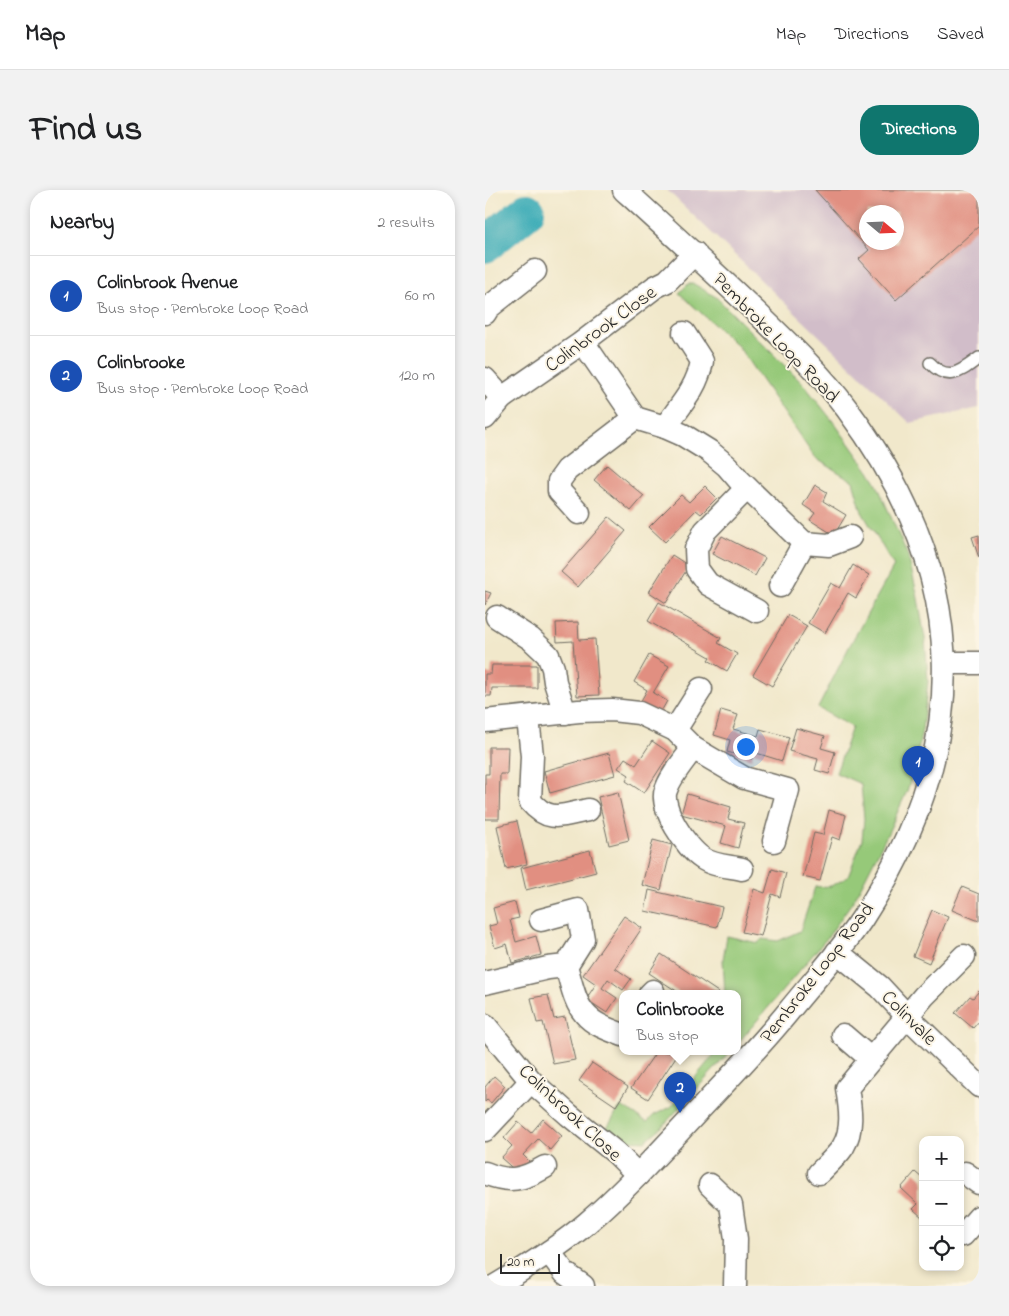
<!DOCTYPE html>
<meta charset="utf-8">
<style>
:root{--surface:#fff;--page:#f2f2f2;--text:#202124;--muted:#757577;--line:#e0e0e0;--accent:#0f766e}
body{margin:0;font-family:"Indie Flower",sans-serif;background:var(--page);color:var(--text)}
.controls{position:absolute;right:15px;bottom:15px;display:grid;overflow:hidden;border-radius:10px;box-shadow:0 2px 8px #0003}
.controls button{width:45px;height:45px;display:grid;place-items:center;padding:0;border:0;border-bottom:1px solid var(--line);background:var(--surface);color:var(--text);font:25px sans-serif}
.compass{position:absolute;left:374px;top:15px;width:45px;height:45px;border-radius:50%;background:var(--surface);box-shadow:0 2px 8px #0003;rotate:109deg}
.scale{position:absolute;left:15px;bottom:12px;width:60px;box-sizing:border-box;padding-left:5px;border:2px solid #2b2b2b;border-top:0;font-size:14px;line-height:18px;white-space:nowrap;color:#2b2b2b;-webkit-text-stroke:4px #fcf5e5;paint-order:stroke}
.you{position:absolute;left:260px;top:556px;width:18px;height:18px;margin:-12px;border:4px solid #fff;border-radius:50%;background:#1a73e8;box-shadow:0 0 0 8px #1a73e833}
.badge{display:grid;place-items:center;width:32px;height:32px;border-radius:50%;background:var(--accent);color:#fff;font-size:16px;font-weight:700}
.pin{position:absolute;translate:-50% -41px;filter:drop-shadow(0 1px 2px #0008)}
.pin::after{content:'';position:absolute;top:26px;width:18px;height:15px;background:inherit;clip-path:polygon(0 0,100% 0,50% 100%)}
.popup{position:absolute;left:134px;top:800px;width:122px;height:65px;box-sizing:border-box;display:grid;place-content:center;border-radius:10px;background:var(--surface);filter:drop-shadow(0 1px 4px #0005);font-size:16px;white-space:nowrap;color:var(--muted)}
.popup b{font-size:19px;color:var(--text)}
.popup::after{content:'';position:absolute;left:50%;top:100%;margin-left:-10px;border:10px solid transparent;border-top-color:var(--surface)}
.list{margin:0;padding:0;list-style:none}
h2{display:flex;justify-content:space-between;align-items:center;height:65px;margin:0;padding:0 20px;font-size:21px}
h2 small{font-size:16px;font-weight:400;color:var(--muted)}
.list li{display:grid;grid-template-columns:32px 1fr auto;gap:15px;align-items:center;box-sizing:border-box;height:80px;padding:0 20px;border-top:1px solid var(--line)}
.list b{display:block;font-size:19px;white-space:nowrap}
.list p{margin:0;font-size:16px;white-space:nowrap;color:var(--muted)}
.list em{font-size:16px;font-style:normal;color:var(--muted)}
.icon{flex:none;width:28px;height:28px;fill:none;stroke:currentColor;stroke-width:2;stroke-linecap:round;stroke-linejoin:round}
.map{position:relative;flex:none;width:494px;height:1096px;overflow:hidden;border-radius:20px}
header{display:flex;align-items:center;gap:30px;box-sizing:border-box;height:70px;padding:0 25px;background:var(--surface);border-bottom:1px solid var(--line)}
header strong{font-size:24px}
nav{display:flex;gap:28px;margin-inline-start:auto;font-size:18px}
.intro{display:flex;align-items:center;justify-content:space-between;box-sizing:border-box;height:120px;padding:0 30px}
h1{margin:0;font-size:35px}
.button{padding:12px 22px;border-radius:20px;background:var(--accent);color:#fff;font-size:18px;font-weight:700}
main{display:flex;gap:30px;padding:0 30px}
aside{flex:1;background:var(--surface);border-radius:20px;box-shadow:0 2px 8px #0003}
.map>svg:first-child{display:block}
.industrial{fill:#d1bdc9;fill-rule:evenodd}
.green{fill:#96c979;stroke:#607a52}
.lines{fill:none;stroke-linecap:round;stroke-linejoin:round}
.river{stroke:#39aab6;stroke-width:36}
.building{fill:#e18f81;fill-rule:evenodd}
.service-casing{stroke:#706d63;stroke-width:14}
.minor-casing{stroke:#706d63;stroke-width:25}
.service{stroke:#fff;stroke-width:11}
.minor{stroke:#fff;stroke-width:22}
.labels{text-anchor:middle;stroke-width:4;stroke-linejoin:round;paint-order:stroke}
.street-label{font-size:20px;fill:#2b2b2b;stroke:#fcf5e5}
</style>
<header>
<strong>Map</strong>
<nav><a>Map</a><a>Directions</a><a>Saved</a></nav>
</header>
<div class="intro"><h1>Find us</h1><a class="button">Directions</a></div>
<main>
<aside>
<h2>Nearby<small>2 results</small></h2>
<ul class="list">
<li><span class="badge" style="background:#1a4fb4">1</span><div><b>Colinbrook Avenue</b><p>Bus stop · Pembroke Loop Road</p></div><em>60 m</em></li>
<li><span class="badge" style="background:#1a4fb4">2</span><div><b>Colinbrooke</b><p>Bus stop · Pembroke Loop Road</p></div><em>120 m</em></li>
</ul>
</aside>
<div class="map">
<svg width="494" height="1096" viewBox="0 0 494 1096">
<rect width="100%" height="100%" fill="#fcf5e5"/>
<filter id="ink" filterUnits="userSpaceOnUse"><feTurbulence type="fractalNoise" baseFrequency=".02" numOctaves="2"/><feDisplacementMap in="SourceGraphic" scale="10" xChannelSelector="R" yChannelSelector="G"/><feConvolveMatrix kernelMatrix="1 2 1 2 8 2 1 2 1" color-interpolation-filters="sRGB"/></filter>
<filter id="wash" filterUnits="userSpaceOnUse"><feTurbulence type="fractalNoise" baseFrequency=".0096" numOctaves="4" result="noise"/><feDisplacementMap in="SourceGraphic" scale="20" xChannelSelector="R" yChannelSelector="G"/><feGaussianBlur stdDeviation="1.12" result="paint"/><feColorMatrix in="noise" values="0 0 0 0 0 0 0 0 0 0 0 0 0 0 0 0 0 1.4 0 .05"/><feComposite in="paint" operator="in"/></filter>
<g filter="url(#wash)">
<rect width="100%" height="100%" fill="#f1e8cb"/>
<!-- industrial -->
<path class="industrial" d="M182,0H494V218L425,233ZM382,22H412V52H382Z"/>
<!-- green -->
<g class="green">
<polygon points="203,94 209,94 231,107 320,196 350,234 390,290 423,366 432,403 440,448 443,492 437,540 430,576 422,601 403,643 370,708 343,747 253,853 252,804 240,804 238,769 242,746 273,753 277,749 293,751 315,741 330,697 346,696 363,687 377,650 379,629 376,594 351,583 367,537 333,518 364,457 409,376 377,322 368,291 330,268 253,156 194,103"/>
<polygon points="231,862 245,862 177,937 160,951 138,950 121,939 136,916 162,932 169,925 186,917"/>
</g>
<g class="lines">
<!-- river -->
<polyline class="river" points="0,55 42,21"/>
</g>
<g id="blocks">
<!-- building -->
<g class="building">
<path d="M330,0H494V36L411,110L374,69L384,60ZM382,22H412V52H382Z"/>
<polygon points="122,275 159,306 146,321 109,290"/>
<polygon points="330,295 342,302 338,311 361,325 349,345 325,330 330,323 318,315"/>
<polygon points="220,296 232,308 216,324 211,320 180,352 164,337 196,305 204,312"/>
<polygon points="124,327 141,341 93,397 76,382"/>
<polygon points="494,345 494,368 487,347"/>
<polygon points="237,346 280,368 270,386 227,364"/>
<polygon points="187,365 204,376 181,413 164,402"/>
<polygon points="368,375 384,385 371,408 363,403 340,443 323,433 346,393 355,398"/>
<polygon points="0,401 6,403 0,415"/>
<polygon points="174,412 236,448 233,453 252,464 242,481 223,470 225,467 163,431"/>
<polygon points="303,425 322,436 287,496 268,485"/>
<polygon points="93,432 94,450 110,449 114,505 92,506 88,451 72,452 71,433"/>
<polygon points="164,465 184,476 168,503 182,511 173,527 153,516 162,500 149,492"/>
<polygon points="7,475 52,475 52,498 7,498 6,506 0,506 0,484 6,484"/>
<polygon points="236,520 253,525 248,539 273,546 275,539 304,547 297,571 268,562 267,569 242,562 245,550 229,545"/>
<polygon points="311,538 340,546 336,558 350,562 344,584 330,580 333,569 304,561"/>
<polygon points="167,551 185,563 159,603 141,591 144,585 133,578 140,568 151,575"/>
<polygon points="4,557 23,557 22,584 15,584 14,629 0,629 0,584 4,584"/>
<polygon points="124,563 130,585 65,603 59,581"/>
<polygon points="133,602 144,650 124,655 113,607"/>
<polygon points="202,604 246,617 243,629 259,633 253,658 236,653 241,636 196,624"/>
<polygon points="344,620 361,625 355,650 347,647 335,691 318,687 329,643 338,645"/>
<polygon points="32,631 42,674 21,679 12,636"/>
<polygon points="168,650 187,655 176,700 157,695"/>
<polygon points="105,660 111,682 41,700 36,678"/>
<polygon points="287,679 301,683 295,707 287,704 276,746 257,742 269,699 280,703"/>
<polygon points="477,697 494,704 494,731 467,720"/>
<polygon points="164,700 237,717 232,737 160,721"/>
<polygon points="30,712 34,728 25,730 31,752 51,746 56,765 27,773 22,754 10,758 4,736 12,734 8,718"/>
<polygon points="447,720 463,727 444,773 428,766"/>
<polygon points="139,726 157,738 130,778 146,789 138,800 123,789 117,798 132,808 122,823 101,809 111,794 98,785"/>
<polygon points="176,764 233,802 232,804 196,804 164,783"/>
<polygon points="494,801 494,831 488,838 470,823 485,806 488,808"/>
<polygon points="63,805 69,829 80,827 90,870 68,874 58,832 52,833 46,808"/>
<polygon points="171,862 194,862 163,909 146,898"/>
<polygon points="107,873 143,897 131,916 94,891"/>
<polygon points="9,886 20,896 6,913 2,910 0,912 0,897"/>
<polygon points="58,929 77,946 65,960 53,949 38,965 44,971 33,983 16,968 27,956 19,948 33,932 46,943"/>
<polygon points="430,982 438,989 438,1028 428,1019 433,1014 416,998"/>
</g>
</g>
</g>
<g filter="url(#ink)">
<use href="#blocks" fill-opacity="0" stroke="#706d63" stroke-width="1"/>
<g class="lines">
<!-- service casing -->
<g class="service-casing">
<path id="service" d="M445,173C464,193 476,181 494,168"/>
</g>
<!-- minor casing -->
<g class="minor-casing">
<g id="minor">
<polyline points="0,123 3,118 50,81"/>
<polyline points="98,152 150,228 180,237 198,245 224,261 242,276 255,291 319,353 344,355 365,347"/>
<polyline points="0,189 17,208"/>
<polyline points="0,228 17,208 98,152 170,97 182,91 210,63"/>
<path d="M180,237C195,216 213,197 217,171L199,143"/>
<polyline points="262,298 220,341 211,359 212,379 223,394 272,421"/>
<polyline points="94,323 74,301 74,291 82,280 150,228"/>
<polyline points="295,396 319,353"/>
<polyline points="12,427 46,449 63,465 68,478 70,492 80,523"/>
<polyline points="460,473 494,473"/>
<path d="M43,528L47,566L45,611C64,634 78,625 103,620"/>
<polyline points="0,531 94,521 127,520 154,523 190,540 208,558 259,588 303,600 289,651"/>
<polyline points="190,540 216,499"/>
<path d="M208,558C199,571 186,585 181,600C174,617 202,659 217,668C228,676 244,676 257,679"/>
<path d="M56,730L93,720L98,749L81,776C86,791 89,812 100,824C109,835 125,840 138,845"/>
<polyline points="352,762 395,797 422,826 494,896"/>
<polyline points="0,793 63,778 81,776"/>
<polyline points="165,804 168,801"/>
<polyline points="0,835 46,891 84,925 131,963 153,985"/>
<polyline points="358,845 386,869"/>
<polyline points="0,940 46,891"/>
<path d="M0,983C24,993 38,990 60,977"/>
<path d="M334,983C342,975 352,966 358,957C369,939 365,917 362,898L439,806L479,766"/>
<polyline points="480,983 494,993"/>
<polyline points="225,995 246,1015 251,1049 250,1096"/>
<polyline points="478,1045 494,1027"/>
<polyline points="64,1062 80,1083 98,1096"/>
<path d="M10,1096C42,1077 74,1057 102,1033C144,997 181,955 219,915C248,884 277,854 303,822C328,791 355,762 377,729C490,555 487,386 362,219C336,184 303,153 272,123C228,81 184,41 139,0"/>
</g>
</g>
<!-- service -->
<use href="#service" class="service"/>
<!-- minor -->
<use href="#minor" class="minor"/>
</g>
</g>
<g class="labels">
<!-- street labels -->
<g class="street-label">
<text transform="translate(115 138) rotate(-36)" y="7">Colinbrook Close</text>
<text transform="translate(292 147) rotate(46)" y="7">Pembroke Loop Road</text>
<text transform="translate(331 782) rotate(-52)" y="7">Pembroke Loop Road</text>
<text transform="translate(425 827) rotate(45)" y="7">Colinvale</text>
<text transform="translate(86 922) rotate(43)" y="7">Colinbrook Close</text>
</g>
</g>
</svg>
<div class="controls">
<button>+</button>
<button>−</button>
<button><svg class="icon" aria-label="locate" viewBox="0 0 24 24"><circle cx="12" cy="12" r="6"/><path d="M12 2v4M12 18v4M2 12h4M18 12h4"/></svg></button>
</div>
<svg class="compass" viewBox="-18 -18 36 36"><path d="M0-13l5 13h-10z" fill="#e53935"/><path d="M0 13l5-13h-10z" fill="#757577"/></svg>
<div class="scale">20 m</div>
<div class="you"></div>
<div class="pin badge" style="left:433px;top:597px;background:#1a4fb4">1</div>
<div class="pin badge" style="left:195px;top:923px;background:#1a4fb4">2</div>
<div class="popup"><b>Colinbrooke</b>Bus stop</div>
</div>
</main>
